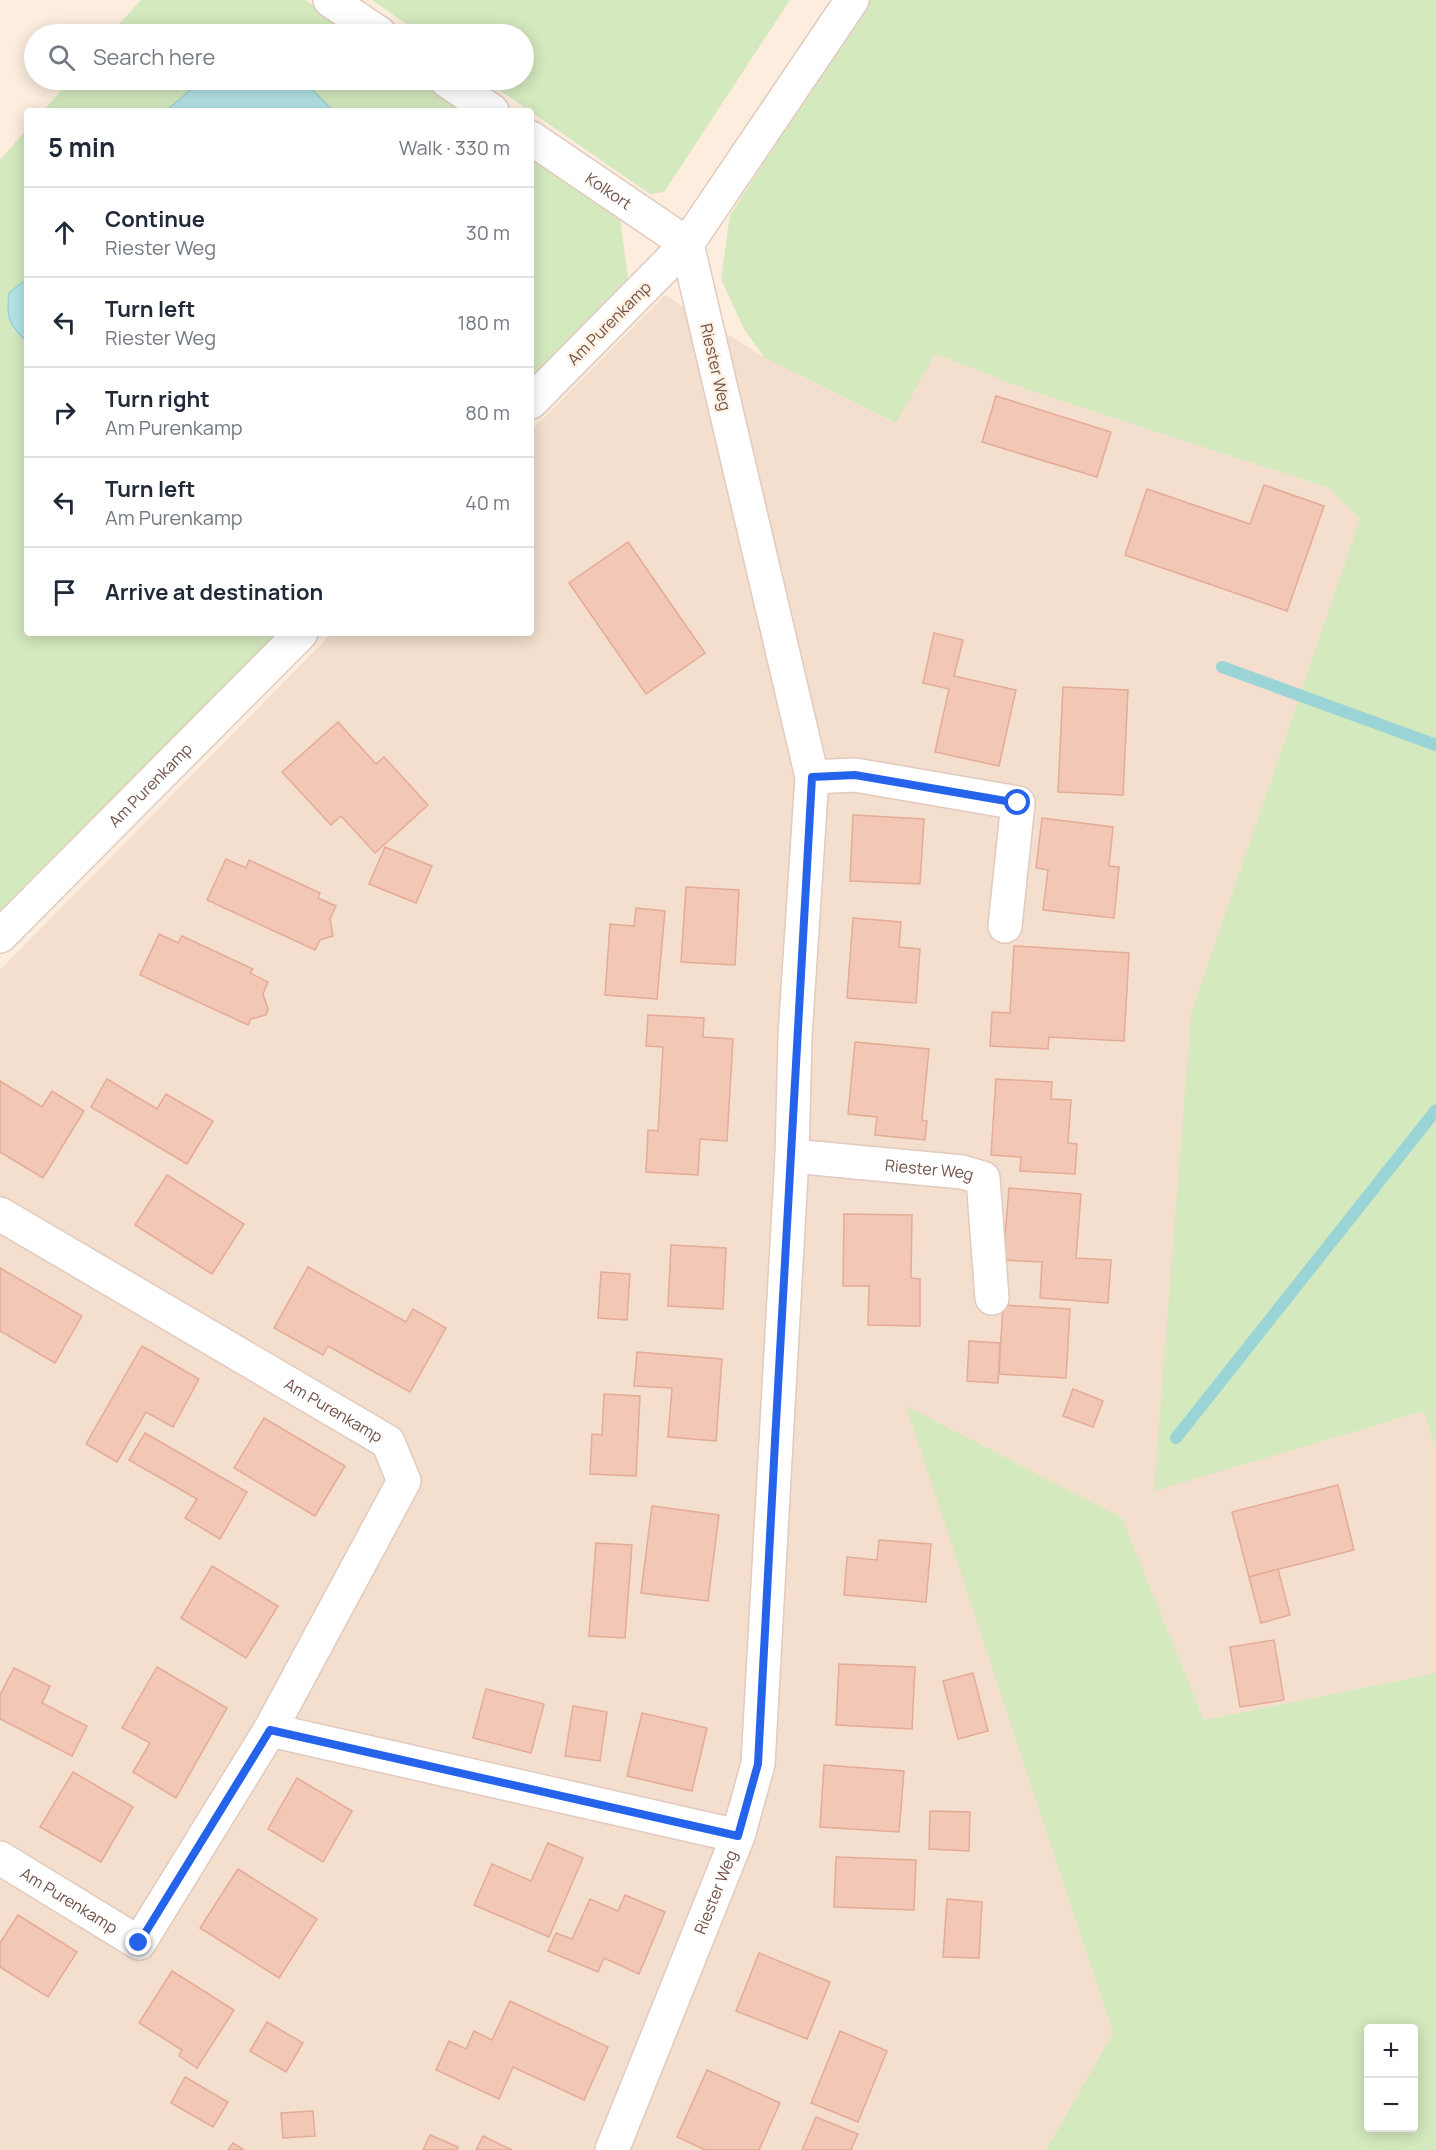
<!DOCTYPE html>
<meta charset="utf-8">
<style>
:root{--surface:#fff;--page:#f6f6f7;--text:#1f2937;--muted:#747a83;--line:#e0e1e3}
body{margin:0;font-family:Manrope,sans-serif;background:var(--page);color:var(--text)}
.controls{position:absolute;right:18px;bottom:18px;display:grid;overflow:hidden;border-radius:6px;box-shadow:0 3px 15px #0003}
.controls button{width:54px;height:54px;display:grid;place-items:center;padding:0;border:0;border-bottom:2px solid var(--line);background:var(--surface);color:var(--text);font:30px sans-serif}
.stop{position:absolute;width:18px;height:18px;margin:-14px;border:4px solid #2563eb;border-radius:50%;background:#fff}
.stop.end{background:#2563eb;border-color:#fff;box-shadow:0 2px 6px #0008}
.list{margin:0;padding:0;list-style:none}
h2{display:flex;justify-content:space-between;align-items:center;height:78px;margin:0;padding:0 24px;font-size:26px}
h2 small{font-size:20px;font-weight:400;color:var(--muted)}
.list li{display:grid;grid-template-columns:39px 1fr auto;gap:18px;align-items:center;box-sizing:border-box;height:90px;padding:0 24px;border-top:2px solid var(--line)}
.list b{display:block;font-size:22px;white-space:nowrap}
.list p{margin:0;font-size:20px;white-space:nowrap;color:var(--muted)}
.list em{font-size:20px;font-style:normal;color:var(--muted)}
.icon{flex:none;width:33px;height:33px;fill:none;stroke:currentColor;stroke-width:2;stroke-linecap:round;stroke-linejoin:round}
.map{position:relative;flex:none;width:1436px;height:2150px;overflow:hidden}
.search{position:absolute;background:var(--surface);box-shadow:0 3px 15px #0003;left:24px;top:24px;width:510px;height:66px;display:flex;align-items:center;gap:15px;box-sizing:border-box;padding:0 21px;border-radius:33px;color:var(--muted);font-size:22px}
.panel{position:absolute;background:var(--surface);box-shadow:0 3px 15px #0003;left:24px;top:108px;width:510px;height:528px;border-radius:6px}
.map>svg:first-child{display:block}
.residential{fill:#f4decd}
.green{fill:#d4e9be;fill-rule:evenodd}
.water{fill:#b3e3e5;stroke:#9ad4d7;stroke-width:1.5}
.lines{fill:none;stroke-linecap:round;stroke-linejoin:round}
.stream{stroke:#9ad4d7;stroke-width:12}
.building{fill:#f2c7b6;stroke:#e4ab96;stroke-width:1.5}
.minor-casing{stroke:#e2cabe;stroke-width:36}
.minor{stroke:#fff;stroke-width:33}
.route{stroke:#2563eb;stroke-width:8}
.labels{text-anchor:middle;stroke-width:5;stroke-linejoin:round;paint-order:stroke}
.street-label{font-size:16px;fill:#725147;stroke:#fff2e5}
</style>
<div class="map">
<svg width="1436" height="2150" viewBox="0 0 1436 2150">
<rect width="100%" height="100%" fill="#fcedde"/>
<!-- residential -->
<polygon class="residential" points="665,295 765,358 895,423 935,354 1031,391 1329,488 1360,519 1191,1014 1155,1490 1425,1411 1436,1449 1436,1673 1204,1720 1122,1518 907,1407 1113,2033 1046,2150 0,2150 0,970 332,633 531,633 531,431"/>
<!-- green -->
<g class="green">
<polygon points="141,0 305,0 355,34 110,34"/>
<polygon points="372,0 790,0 664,192 650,194 485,80 524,80 524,34 421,34"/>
<polygon points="869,0 1436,0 1436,1449 1424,1411 1154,1491 1191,1014 1360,519 1329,488 1031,391 935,354 896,423 765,358 744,329 721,279 730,215"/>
<polygon points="71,80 202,80 166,111 43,111"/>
<polygon points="303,80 420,80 465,111 333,111"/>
<polygon points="27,129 27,279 9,293 13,330 27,341 27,633 281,633 0,912 0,160"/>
<polygon points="531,156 620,218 629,285 531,383"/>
<path d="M906,1406L1122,1518L1204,1720L1436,1673V2150H1046L1113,2033ZM1368,2028H1414V2128H1368Z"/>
</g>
<!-- water -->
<g class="water">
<polygon points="202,80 303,80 333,111 166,111"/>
<path d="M27,279V341C9,327 6,316 9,293Z"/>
</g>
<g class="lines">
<!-- stream -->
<g class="stream">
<polyline points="1222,667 1436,745"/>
<polyline points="1176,1438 1436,1110"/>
</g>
</g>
<!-- building -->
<g class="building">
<polygon points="996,396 1111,432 1097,477 982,442"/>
<polygon points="1264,485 1324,506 1287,611 1125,555 1147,489 1250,524"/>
<polygon points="628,542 705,653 646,694 569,583"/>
<polygon points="934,633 963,640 954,676 1016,690 999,766 935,752 949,689 923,683"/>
<polygon points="1063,687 1128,690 1123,795 1058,792"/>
<polygon points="338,722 376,764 384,757 428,805 375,853 341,816 331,825 282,772"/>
<polygon points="853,815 924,819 920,884 850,881"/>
<polygon points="1042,818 1113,827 1109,866 1119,867 1114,918 1043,910 1048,870 1036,868"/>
<polygon points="385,847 432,866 416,903 369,884"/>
<polygon points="226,859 246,868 249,860 320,893 318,898 336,906 330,919 333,936 320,940 315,950 207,900"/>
<polygon points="686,887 739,890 735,965 681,962"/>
<polygon points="636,908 665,911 657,999 605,995 610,924 634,926"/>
<polygon points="853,918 901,922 899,947 920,949 916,1003 847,998"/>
<polygon points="159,934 178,943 182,936 253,969 250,973 268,982 263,994 268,1009 266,1015 251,1019 248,1025 140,975"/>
<polygon points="1014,946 1129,953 1124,1041 1049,1037 1048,1049 990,1046 992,1012 1010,1013"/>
<polygon points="648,1015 704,1018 703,1037 733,1039 727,1141 700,1139 698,1175 646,1172 648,1130 658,1131 663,1047 646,1046"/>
<polygon points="855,1042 929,1049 922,1120 927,1121 925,1140 875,1135 877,1117 848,1114"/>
<polygon points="107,1079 157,1109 166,1094 213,1121 187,1164 91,1107"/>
<polygon points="996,1079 1052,1082 1051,1099 1071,1100 1068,1143 1077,1144 1075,1174 1020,1171 1021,1157 991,1155"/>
<polygon points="0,1081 42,1107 52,1091 84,1111 43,1178 0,1152"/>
<polygon points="167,1175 244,1224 212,1274 135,1225"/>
<polygon points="1009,1188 1081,1194 1076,1258 1111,1260 1108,1303 1040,1298 1042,1262 1003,1260"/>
<polygon points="844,1214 912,1215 911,1278 920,1279 920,1326 868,1325 869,1286 843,1286"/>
<polygon points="671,1245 726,1248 723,1309 668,1306"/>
<polygon points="308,1267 406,1322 413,1309 446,1328 410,1392 328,1346 323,1355 274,1328"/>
<polygon points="0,1268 82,1316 55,1363 0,1331"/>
<polygon points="601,1272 630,1274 627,1320 598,1318"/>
<polygon points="1003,1305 1070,1309 1066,1378 999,1374"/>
<polygon points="969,1341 1000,1343 998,1383 967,1381"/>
<polygon points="142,1346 199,1379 173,1427 146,1412 117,1462 86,1444"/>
<polygon points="637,1352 722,1359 716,1441 668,1437 672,1388 634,1386"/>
<polygon points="1073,1389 1103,1401 1093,1427 1063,1416"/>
<polygon points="604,1394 640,1396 636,1476 590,1474 592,1434 602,1435"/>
<polygon points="264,1418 345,1466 315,1516 234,1468"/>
<polygon points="145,1433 247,1492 220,1539 185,1518 197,1499 129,1460"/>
<polygon points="1338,1485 1354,1550 1249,1577 1232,1512"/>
<polygon points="652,1506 719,1515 708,1601 641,1593"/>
<polygon points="879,1540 931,1544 926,1602 844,1595 847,1557 877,1560"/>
<polygon points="596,1543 632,1545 625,1638 589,1636"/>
<polygon points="212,1566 278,1606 246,1658 181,1618"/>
<polygon points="1278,1569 1290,1615 1261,1623 1249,1577"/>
<polygon points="1274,1640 1284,1700 1240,1707 1230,1647"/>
<polygon points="839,1664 915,1667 912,1729 836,1725"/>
<polygon points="157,1667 227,1708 176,1798 133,1772 150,1743 122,1728"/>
<polygon points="14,1668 50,1686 42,1703 87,1726 72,1756 0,1719 0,1695"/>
<polygon points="973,1673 988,1731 958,1739 943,1681"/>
<polygon points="486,1689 544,1704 531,1753 473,1738"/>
<polygon points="573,1706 607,1712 600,1761 565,1756"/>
<polygon points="642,1713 707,1728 692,1791 627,1776"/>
<polygon points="824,1765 904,1771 899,1832 820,1827"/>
<polygon points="73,1772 133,1807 101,1862 40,1827"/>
<polygon points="297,1778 352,1811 323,1862 268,1829"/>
<polygon points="930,1811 970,1812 969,1851 929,1849"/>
<polygon points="548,1843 583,1858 549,1937 474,1905 492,1864 531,1881"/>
<polygon points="836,1857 916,1860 914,1910 834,1907"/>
<polygon points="238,1869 317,1919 279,1978 200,1928"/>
<polygon points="625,1895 665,1912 639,1974 604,1958 598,1972 548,1951 556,1933 572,1939 590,1899 618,1911"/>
<polygon points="947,1899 982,1902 979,1958 943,1957"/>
<polygon points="18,1915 77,1952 48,1997 0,1967 0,1943"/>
<polygon points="759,1953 830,1982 807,2039 736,2011"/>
<polygon points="172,1971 234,2010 197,2068 179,2056 182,2050 139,2023"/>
<polygon points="510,2001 608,2047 584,2100 513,2067 499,2099 436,2070 449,2041 466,2049 474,2031 492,2040"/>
<polygon points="267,2022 303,2043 286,2072 250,2051"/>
<polygon points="840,2031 887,2051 858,2122 811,2103"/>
<polygon points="707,2070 780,2103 759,2150 705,2150 677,2137"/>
<polygon points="185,2077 228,2102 213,2127 171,2103"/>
<polygon points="313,2111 315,2136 283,2138 281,2113"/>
<polygon points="816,2117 858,2134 851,2150 802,2150"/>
<polygon points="430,2135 458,2147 457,2150 423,2150"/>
<polygon points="483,2136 512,2150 476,2150"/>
<polygon points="233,2143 244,2150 228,2150"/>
</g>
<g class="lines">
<!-- minor casing -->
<g class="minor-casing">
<g id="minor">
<polyline points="330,0 380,34"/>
<polyline points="446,80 492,111"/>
<path id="s1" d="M531,138L687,244L531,402"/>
<polyline points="812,777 855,775 1018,803 1005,926"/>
<path id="s2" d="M0,936L301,633"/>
<path id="s3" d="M792,1156L962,1172L983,1178L992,1298"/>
<path id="s4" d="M0,1214L388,1442L404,1481L270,1730"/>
<path id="s5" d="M0,1858L139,1943L270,1730L738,1836"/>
<path id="s6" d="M612,2150L738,1836L758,1764L792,1156L795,1036L812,777L687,244L852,0"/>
</g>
</g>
<!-- minor -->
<use href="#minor" class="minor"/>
</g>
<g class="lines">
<!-- route -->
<path class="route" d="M139,1943L270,1730L738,1836L758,1764C776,1435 791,1106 812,777L855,775L1018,803"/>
</g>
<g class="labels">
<!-- street labels -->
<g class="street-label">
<text dy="6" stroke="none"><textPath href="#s1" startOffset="94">Kolkort</textPath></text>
<text transform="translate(609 323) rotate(-45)" y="6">Am Purenkamp</text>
<text transform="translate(716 367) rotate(77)" y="6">Riester Weg</text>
<text dy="6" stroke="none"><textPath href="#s2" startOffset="213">Am Purenkamp</textPath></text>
<text dy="6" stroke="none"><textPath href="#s3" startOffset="138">Riester Weg</textPath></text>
<text dy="6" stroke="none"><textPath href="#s4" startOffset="387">Am Purenkamp</textPath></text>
<text dy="6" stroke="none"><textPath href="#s6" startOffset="278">Riester Weg</textPath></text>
<text dy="6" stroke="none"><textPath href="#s5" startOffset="81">Am Purenkamp</textPath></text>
</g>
</g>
</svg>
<div class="controls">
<button>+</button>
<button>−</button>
</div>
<div class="stop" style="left:1018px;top:803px"></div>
<div class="stop end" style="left:139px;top:1943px"></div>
<div class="search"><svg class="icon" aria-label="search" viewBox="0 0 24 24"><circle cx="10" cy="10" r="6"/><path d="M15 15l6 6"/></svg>Search here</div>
<section class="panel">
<h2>5 min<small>Walk · 330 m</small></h2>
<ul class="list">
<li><svg class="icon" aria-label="ahead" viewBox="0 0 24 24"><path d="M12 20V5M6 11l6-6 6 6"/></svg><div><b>Continue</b><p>Riester Weg</p></div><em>30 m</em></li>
<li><svg class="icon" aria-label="left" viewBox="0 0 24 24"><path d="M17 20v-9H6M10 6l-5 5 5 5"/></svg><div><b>Turn left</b><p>Riester Weg</p></div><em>180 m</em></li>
<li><svg class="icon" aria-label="right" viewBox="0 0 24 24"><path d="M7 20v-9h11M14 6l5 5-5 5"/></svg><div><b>Turn right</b><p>Am Purenkamp</p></div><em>80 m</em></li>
<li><svg class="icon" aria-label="left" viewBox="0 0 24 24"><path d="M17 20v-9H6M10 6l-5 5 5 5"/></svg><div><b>Turn left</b><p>Am Purenkamp</p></div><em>40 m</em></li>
<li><svg class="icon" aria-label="arrive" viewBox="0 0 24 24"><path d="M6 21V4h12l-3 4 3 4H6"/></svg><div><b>Arrive at destination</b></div></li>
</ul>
</section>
</div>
